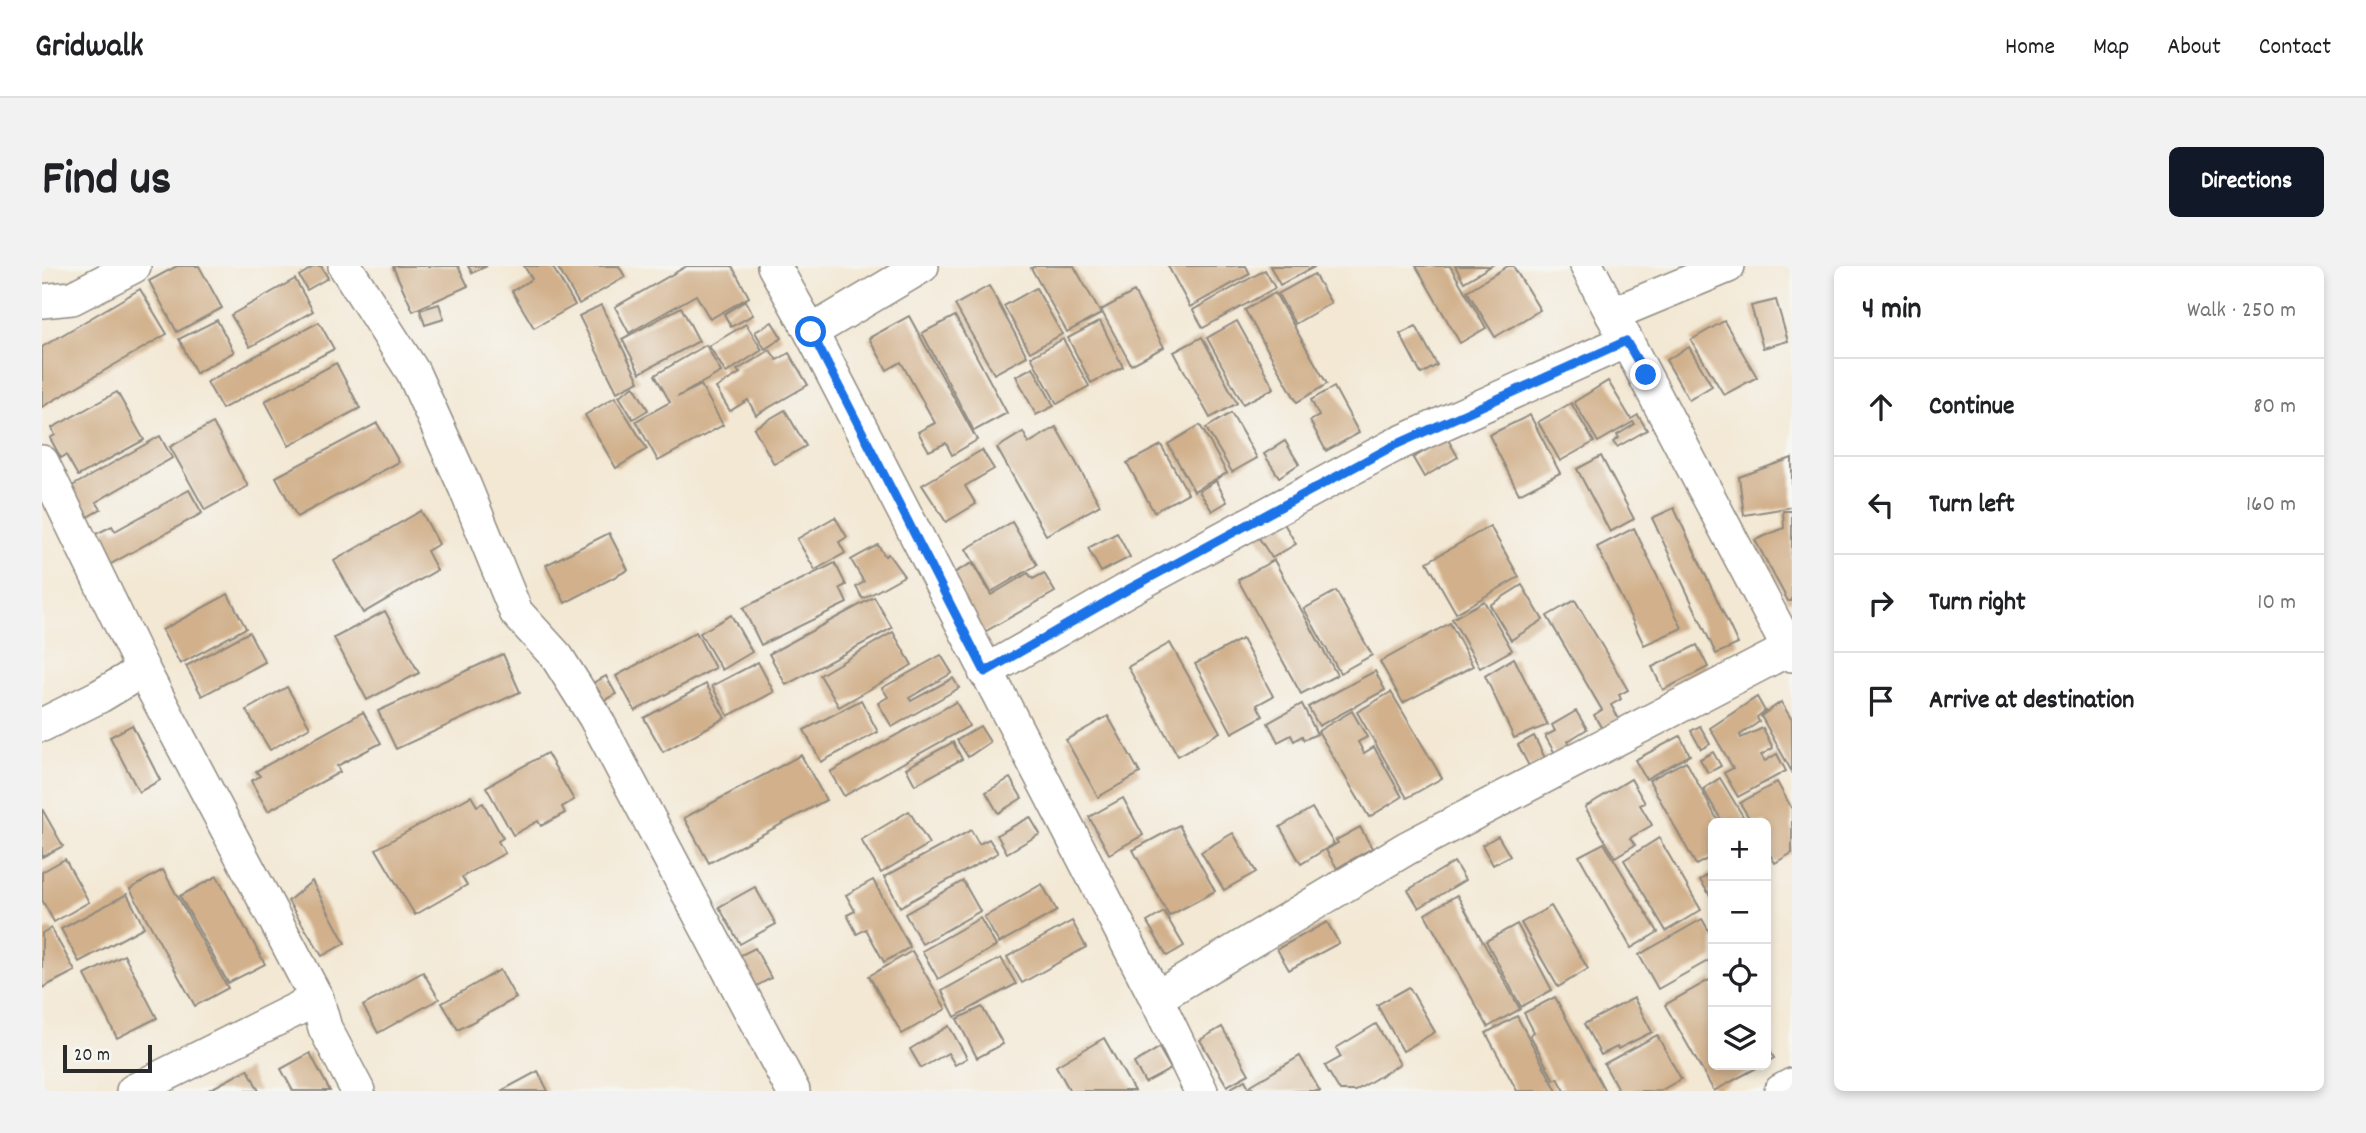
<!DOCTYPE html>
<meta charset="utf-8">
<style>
:root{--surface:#fff;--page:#f2f2f2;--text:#202124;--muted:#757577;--line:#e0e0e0;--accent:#111827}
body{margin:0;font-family:Dekko,sans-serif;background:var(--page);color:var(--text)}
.controls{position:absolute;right:21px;bottom:21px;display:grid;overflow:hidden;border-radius:10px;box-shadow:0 4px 10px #0003}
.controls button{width:63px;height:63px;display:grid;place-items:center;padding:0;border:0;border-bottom:2px solid var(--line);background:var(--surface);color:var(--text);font:35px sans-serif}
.scale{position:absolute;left:21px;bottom:18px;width:89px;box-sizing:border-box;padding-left:7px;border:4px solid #2b2b2b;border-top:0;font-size:19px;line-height:24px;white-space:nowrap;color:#2b2b2b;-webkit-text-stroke:5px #f6f6f2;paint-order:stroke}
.stop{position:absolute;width:21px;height:21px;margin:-16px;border:5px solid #1a73e8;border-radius:50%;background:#fff}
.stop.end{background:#1a73e8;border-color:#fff;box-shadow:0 2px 7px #0008}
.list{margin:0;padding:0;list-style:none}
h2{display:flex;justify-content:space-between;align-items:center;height:91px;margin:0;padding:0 28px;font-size:30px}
h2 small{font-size:23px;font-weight:400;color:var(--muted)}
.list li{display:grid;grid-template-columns:46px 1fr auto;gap:21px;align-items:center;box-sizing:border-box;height:98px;padding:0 28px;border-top:2px solid var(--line)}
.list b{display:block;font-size:26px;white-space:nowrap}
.list em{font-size:23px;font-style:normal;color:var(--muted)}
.icon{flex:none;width:38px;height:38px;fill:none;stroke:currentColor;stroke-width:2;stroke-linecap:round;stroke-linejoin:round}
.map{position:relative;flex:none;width:1750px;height:825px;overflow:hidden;border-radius:10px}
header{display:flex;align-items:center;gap:42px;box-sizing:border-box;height:98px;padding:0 35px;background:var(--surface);border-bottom:2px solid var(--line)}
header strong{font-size:33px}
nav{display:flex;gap:38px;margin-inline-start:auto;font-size:24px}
.intro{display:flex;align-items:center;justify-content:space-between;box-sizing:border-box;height:168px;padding:0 42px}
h1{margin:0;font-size:49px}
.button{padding:18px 32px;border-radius:10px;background:var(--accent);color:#fff;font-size:24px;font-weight:700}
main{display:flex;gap:42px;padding:0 42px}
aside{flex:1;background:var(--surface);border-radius:10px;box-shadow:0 4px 10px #0003}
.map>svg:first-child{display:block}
.building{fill:#d1b08b}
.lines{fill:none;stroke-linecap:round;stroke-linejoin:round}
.minor-casing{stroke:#8f8a80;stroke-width:36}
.minor{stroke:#fff;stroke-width:33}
.route{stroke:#1a73e8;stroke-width:9}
</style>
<header>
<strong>Gridwalk</strong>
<nav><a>Home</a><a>Map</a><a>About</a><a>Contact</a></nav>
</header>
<div class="intro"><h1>Find us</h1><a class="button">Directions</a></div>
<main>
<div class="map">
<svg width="1750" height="825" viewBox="0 0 1750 825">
<rect width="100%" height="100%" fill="#f6f6f2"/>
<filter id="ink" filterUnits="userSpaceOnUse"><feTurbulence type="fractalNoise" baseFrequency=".0143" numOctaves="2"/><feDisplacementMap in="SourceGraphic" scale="14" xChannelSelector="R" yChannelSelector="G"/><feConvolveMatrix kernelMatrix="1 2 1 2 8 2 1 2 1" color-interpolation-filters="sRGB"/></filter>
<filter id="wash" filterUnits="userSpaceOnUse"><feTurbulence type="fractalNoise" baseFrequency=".00686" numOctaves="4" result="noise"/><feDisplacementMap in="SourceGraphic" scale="28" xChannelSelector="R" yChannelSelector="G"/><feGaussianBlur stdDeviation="1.57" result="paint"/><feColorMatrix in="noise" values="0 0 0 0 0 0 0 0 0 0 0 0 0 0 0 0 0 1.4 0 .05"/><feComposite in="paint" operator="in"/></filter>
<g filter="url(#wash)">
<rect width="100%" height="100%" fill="#f3e8d4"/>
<g id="blocks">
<!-- building -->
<g class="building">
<polygon points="135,0 157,0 180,42 135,66 107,15"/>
<polygon points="273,0 279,0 286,12 265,24 257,10"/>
<polygon points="354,0 416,0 426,20 371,45 351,1"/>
<polygon points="426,0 445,0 430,7"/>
<polygon points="482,0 510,0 533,39 492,62 470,25 490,13"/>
<polygon points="515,0 577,0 583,11 537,38"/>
<polygon points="645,0 690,0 707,31 668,53 654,29 587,67 573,41"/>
<polygon points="994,0 1032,0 1059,48 1025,66 989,2"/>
<polygon points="1126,0 1204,0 1208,8 1148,41"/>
<polygon points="1228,0 1274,0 1238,19"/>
<polygon points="1374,0 1408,0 1444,62 1418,77"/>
<polygon points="1413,0 1449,0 1422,16"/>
<polygon points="1466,0 1471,0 1498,44 1453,71 1425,25"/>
<polygon points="1223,4 1233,22 1161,62 1151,44"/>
<polygon points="1272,8 1289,37 1253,58 1236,28"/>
<polygon points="253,13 271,45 208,81 189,49"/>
<polygon points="947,20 985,90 952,108 913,39"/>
<polygon points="994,22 1020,68 988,86 962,40"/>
<polygon points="98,23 125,68 0,141 0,81"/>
<polygon points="1092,26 1122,81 1089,99 1059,44"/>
<polygon points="1233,27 1285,118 1255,136 1203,44"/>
<polygon points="1734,34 1746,75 1721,82 1709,40"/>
<polygon points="703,35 711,49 689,61 682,48"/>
<polygon points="397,38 402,53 383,59 378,44"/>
<polygon points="559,39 597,115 575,126 537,50"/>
<polygon points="639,41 657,75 598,107 580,73"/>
<polygon points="867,50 935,174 910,189 904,177 887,185 876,166 893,157 859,96 845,104 827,72"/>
<polygon points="913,50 965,147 932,165 880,67"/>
<polygon points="175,54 192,86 154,107 137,73"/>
<polygon points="1058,55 1081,101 1049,117 1026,72"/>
<polygon points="1195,55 1232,122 1201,138 1165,72"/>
<polygon points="1682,55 1715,111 1682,129 1649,74"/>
<polygon points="277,56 292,83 180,143 165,116"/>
<polygon points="730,56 740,72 723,83 713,66"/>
<polygon points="704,58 720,84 684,107 667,80"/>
<polygon points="1374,60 1395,99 1379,108 1358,68"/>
<polygon points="1160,71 1195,137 1168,152 1132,86"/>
<polygon points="1021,73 1047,120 1015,138 989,91"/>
<polygon points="664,79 679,106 635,131 659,119 681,159 616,195 594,155 628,136 613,109"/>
<polygon points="1647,81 1670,120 1647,134 1624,94"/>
<polygon points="728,84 735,94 747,87 766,119 714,149 706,134 688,145 674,122 698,107 695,104"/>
<polygon points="294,97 318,142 247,180 223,135"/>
<polygon points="991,101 1012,140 994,149 974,110"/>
<polygon points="1566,115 1589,153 1596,149 1605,164 1575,181 1571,176 1577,172 1575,169 1593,158 1591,156 1556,176 1532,136"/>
<polygon points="592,120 606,144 591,153 577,130"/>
<polygon points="1292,121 1317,167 1284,185 1268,155 1277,150 1269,134"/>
<polygon points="75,126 102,174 36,210 24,189 19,192 8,172 13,169 10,162"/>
<polygon points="573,131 605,183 574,202 543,149"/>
<polygon points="1529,137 1552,176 1518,195 1496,156"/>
<polygon points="743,144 764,180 732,198 712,162"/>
<polygon points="1189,147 1215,192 1190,206 1164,162"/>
<polygon points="1488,149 1518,207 1477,228 1447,169"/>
<polygon points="171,157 206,220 163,244 128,181"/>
<polygon points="335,157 357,196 255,251 234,211"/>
<polygon points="1158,159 1185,207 1152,225 1126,178"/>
<polygon points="1014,161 1058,239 1004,269 955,182 981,166 987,177"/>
<polygon points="118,170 130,192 54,236 59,243 42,253 25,223"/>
<polygon points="1405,172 1416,191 1382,211 1371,192"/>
<polygon points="1243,175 1257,198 1237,211 1222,188"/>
<polygon points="1119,179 1146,227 1112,246 1085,197"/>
<polygon points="940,184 952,203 923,220 934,238 904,256 880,219"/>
<polygon points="1559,190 1592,253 1568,266 1535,203"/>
<polygon points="1750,192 1750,241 1702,249 1697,211"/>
<polygon points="1174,215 1185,236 1170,245 1157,225"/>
<polygon points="147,224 160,247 67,299 50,270 70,260 73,265"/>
<polygon points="1632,242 1696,378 1674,388 1610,252"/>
<polygon points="379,245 397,278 385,285 395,304 321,347 292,295"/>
<polygon points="1741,245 1750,245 1750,335 1746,335 1713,274 1742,262"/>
<polygon points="793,251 805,271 797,276 803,287 773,304 755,273"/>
<polygon points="1240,254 1254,278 1230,292 1215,269"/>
<polygon points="970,256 995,299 949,326 924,283"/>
<polygon points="1448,260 1477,311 1414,347 1385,296"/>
<polygon points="1592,262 1640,362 1602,379 1555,281"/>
<polygon points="567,267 586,304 523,337 504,299"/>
<polygon points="1075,267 1088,291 1059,306 1046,282"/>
<polygon points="836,279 843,290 846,288 862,310 821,333 814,321 822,316 809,294"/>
<polygon points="1232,294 1295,409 1259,428 1196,314"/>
<polygon points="793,297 804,319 798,322 805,337 719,379 701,342"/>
<polygon points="930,297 949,329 986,307 991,313 1002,307 1013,326 939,368 906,310"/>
<polygon points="1480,319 1501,354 1469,374 1448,339"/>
<polygon points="1294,325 1330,389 1298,407 1262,343"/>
<polygon points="186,328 204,362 138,398 120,364"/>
<polygon points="832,331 850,362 744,419 727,388"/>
<polygon points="1533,334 1586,424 1577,429 1579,433 1569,439 1577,453 1560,463 1552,449 1560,444 1505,350"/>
<polygon points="1442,335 1470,384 1438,402 1410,353"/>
<polygon points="343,345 377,407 325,434 292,372"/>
<polygon points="689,349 710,386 680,404 658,367"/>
<polygon points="1408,357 1431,400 1361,437 1338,396"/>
<polygon points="207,366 223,396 160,430 144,400"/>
<polygon points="654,366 673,402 593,445 574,410"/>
<polygon points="851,366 870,399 797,441 778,409"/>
<polygon points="1200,373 1231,430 1215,439 1221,450 1190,467 1153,398"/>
<polygon points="1128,377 1178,466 1136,490 1086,401"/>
<polygon points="1655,379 1666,401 1621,424 1610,401"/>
<polygon points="461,388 478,426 354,483 336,445"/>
<polygon points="899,389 910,407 867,432 869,435 911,412 917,422 850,461 836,437 846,431 840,422"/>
<polygon points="1472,392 1506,459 1472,472 1443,410"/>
<polygon points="716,396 732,426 686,450 670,420"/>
<polygon points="1333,405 1343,424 1277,460 1266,441"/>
<polygon points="564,410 574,428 561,435 551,417"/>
<polygon points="664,418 683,452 621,486 602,452"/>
<polygon points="245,421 268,461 228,484 204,444"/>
<polygon points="1349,426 1400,512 1365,532 1315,446"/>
<polygon points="1715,431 1723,445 1715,451 1717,456 1698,469 1699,472 1721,462 1731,482 1719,489 1723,495 1735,488 1744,505 1696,531 1682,507 1691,502 1668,462"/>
<polygon points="819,434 836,466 779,496 762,464"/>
<polygon points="914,436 927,460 802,530 788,506"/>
<polygon points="1739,436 1750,454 1750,506 1719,450"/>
<polygon points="1260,438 1275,468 1262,474 1260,470 1252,475 1249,469 1236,476 1226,457"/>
<polygon points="1310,445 1325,471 1316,476 1322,487 1332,481 1360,531 1327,551 1276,465"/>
<polygon points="1534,445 1545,463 1526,475 1530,482 1515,491 1503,470 1513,465 1510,459"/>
<polygon points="321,446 339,477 295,500 298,506 226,545 209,515 218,510 214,505"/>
<polygon points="1066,450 1098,507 1056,531 1024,474"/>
<polygon points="90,459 118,514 97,526 68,471"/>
<polygon points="938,460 948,476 926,491 915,474"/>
<polygon points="1658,460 1668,478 1659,483 1649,465"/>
<polygon points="1492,470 1504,494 1488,502 1476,479"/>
<polygon points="1638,470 1648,489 1604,513 1593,494"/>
<polygon points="911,476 920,493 873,519 864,502"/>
<polygon points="1671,486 1679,500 1666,507 1658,493"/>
<polygon points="505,487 532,534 520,541 523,547 499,560 496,555 471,569 444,521"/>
<polygon points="759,489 784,534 667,597 642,552"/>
<polygon points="1644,495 1677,557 1671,557 1671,590 1654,599 1607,514"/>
<polygon points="968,512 980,532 956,547 944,526"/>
<polygon points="1678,512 1705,557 1681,557 1661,523"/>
<polygon points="1589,513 1603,537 1598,539 1610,559 1588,572 1593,579 1573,591 1543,541"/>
<polygon points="1735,516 1750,543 1750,587 1733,597 1724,582 1724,557 1710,557 1698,537"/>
<polygon points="429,530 435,540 441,537 461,572 456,575 463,587 420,611 425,619 373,649 334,583"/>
<polygon points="1081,532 1101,569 1067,588 1047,551"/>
<polygon points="1270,542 1292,578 1259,598 1238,561"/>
<polygon points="0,543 21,580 0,591"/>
<polygon points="867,545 887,578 839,607 819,574"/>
<polygon points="988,551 998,568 965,587 955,569"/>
<polygon points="1137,559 1173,625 1127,650 1091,584"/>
<polygon points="1318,561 1330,582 1295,602 1284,584 1296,577 1294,574"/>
<polygon points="929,564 937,578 947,573 956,587 858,641 842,611"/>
<polygon points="1191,567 1214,606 1182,624 1159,586"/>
<polygon points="1456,570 1468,590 1451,599 1440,579"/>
<polygon points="1617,572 1659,644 1624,665 1582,594"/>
<polygon points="1562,577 1616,666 1589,682 1537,590"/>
<polygon points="23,593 47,636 12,656 0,634 0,606"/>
<polygon points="1412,596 1423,614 1377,642 1366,624"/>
<polygon points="121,604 186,722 153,740 88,623"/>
<polygon points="1671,606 1671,634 1658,614"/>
<polygon points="175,610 223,698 186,717 138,630"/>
<polygon points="831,614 868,681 842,696 824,663 815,668 805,649 813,645 804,629"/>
<polygon points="270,615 303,677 280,690 246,635"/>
<polygon points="921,615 938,645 880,678 863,648"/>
<polygon points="1000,618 1015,645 957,677 942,651"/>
<polygon points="713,621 734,658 698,678 677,641"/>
<polygon points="85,628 102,661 37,696 19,663"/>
<polygon points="1415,629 1478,743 1446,761 1383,648"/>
<polygon points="1509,640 1546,703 1516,721 1479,657"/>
<polygon points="1122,646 1142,680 1125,690 1105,656"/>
<polygon points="938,652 954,680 896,713 880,685"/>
<polygon points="1660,653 1671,672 1671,692 1616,723 1597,689"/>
<polygon points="1030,655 1044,681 980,717 965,691"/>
<polygon points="1285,656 1297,677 1247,704 1235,683"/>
<polygon points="1475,658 1510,724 1479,741 1444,675"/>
<polygon points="9,662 33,705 0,722 0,667"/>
<polygon points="713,682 729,712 711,722 695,691"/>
<polygon points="870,685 904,743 860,768 827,710"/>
<polygon points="82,689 115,752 75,772 43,709"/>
<polygon points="959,692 974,718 913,751 900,725"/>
<polygon points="458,704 474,732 416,764 400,737"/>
<polygon points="381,706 397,733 336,767 321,740"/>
<polygon points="1671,712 1671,799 1720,799 1672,825 1623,739"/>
<polygon points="1367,721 1393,766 1361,785 1335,739"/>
<polygon points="1513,731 1563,825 1523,825 1516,812 1512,814 1488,769 1492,766 1482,747"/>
<polygon points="1592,732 1610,766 1576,783 1575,781 1559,789 1542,758"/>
<polygon points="940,741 961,778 935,792 915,753"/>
<polygon points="1475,750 1515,825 1475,825 1444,767"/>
<polygon points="1334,758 1358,798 1313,825 1298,825 1283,800 1299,791 1294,782"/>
<polygon points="907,760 925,792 913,799 906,787 879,802 868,783"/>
<polygon points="1180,761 1207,808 1185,820 1158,774"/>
<polygon points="1615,769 1639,813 1618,825 1577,825 1562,798"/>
<polygon points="1062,772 1092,825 1028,825 1014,800"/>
<polygon points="1724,778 1732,792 1724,797"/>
<polygon points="1117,782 1129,803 1103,817 1092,797"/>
<polygon points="268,787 288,825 251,825 239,803"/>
<polygon points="1258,790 1278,825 1213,825 1209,819"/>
<polygon points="206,803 217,825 165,825"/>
<polygon points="496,805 506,825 459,825"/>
<polygon points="1203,814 1209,825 1184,825"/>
</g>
</g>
</g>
<g filter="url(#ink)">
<use href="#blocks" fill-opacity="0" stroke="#8f8a80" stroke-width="2"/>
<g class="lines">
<!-- minor casing -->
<g class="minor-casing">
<g id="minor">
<polyline points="303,0 371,106 423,221 474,346 515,391 553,451 751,825"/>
<polyline points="732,0 769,66 1114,732 1159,825"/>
<polyline points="1545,0 1750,389"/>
<polyline points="0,35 30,32 92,0"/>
<polyline points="1570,48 1686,0"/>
<polyline points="769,66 880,0"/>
<polyline points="0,196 101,404 275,733 283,762 316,825"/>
<polyline points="943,406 1085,324 1351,180 1584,75"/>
<polyline points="0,459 58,430 101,404"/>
<polyline points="1114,732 1365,582 1747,383"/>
<polyline points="91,825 275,733"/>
<polyline points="1739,825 1750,819"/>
</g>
</g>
<!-- minor -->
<use href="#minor" class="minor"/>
</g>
</g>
<g class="lines" filter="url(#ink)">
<!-- route -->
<polyline class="route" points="769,66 943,406 1085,324 1351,180 1584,75 1604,109"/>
</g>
</svg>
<div class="controls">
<button>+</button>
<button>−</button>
<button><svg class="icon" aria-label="locate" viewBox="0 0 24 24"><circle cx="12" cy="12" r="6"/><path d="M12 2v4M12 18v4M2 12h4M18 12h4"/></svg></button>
<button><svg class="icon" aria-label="layers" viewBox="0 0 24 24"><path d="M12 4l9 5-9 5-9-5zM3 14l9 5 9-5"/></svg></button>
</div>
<div class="scale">20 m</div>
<div class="stop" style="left:769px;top:66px"></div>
<div class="stop end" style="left:1604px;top:109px"></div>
</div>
<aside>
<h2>4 min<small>Walk · 250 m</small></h2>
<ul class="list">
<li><svg class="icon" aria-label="ahead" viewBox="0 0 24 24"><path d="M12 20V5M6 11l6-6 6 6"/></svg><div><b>Continue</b></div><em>80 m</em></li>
<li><svg class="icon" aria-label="left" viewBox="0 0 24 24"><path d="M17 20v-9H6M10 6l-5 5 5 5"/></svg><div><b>Turn left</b></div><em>160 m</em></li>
<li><svg class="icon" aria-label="right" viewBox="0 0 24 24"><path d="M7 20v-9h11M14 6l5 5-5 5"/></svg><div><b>Turn right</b></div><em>10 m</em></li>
<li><svg class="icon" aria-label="arrive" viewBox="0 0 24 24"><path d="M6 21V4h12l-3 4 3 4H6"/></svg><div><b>Arrive at destination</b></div></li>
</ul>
</aside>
</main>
